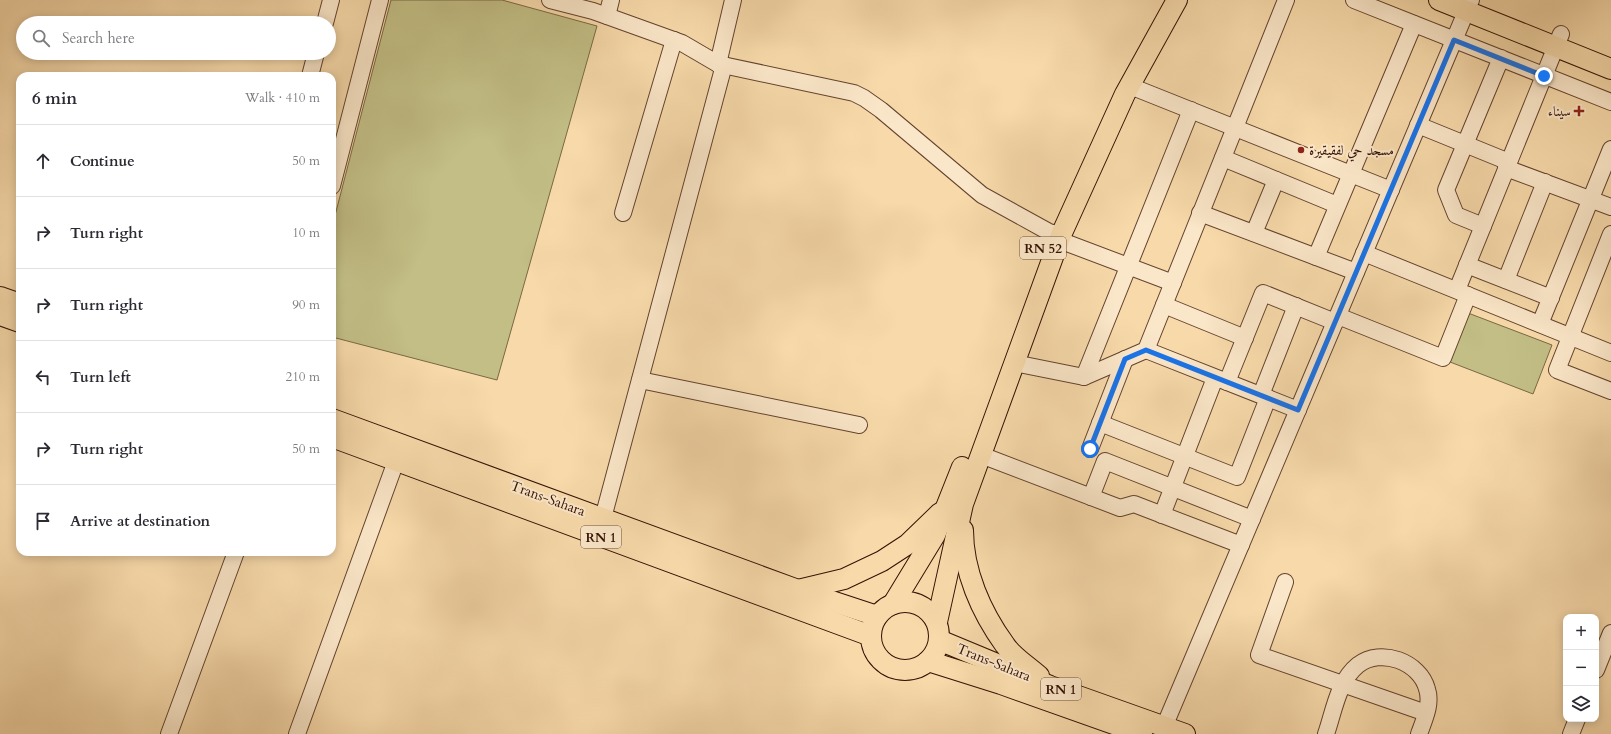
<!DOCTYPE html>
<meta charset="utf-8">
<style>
:root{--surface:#fff;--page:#f7f7f7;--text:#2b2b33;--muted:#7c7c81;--line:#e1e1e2}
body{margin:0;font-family:Cardo,Amiri,serif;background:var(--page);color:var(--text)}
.controls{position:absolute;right:12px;bottom:12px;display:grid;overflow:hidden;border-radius:8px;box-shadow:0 2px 10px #0003}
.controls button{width:36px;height:36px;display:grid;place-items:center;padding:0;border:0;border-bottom:1px solid var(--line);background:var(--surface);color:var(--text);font:20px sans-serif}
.stop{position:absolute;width:12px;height:12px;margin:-9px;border:3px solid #1a73e8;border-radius:50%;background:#fff}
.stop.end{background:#1a73e8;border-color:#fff;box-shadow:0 1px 4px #0008}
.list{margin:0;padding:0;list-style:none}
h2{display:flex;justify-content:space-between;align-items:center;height:52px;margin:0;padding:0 16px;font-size:17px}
h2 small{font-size:13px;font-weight:400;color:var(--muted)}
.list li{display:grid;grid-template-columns:26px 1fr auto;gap:12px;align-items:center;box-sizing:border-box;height:72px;padding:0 16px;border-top:1px solid var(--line)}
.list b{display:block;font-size:15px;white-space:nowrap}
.list em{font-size:13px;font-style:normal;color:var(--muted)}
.icon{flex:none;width:22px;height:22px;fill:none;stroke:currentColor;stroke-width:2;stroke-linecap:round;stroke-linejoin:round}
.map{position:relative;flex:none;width:1611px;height:734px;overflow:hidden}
.search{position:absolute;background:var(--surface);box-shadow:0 2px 10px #0003;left:16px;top:16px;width:320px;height:44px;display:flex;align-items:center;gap:10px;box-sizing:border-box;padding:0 14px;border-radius:22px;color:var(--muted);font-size:15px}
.panel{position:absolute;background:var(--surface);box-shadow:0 2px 10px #0003;left:16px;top:72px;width:320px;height:484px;border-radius:12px}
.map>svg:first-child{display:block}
.green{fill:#c2be85;stroke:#7a6844}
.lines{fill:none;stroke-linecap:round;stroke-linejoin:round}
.minor-casing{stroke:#64432e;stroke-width:18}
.major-casing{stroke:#331104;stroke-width:22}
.minor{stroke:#fae6c8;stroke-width:16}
.major{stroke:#f7d9aa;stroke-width:20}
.route{stroke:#1a73e8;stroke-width:5}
.poi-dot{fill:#8f2418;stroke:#fae6c8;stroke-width:1.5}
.labels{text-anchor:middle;stroke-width:4;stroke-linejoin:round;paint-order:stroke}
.shield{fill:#fae6c8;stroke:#6f513f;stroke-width:1}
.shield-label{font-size:13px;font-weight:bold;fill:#331104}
.poi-label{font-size:14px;fill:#331104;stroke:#fae6c8;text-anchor:end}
.street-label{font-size:14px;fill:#331104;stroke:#fae6c8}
</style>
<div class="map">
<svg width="1611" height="734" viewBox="0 0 1611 734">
<rect width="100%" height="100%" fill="#f7d9aa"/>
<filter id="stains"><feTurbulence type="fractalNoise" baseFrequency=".005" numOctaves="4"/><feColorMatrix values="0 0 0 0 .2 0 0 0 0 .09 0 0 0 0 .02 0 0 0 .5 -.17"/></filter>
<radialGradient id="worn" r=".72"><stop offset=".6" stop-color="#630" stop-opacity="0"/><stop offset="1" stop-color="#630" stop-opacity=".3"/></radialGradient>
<!-- green -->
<g class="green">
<polygon points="391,0 502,0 597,26 497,380 332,337 332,227"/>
<polygon points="1468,313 1552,345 1533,394 1450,362"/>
</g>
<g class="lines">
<!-- minor casing -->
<g class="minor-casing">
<g id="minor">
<polyline points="550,0 593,11 682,43 718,64 854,93 864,98 881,110 982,195 1049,232 1061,235"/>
<polyline points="1354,0 1611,102"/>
<polyline points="607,16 611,0"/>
<polyline points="325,23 331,0"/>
<polyline points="718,64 733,0"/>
<polyline points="310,76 316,53"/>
<polyline points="1130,86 1391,190"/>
<polyline points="1418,125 1509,162"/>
<polyline points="1223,158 1337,205"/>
<polyline points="1506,168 1611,207"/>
<polyline points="332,186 380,0"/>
<polyline points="623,213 674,40"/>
<polyline points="1200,213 1356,272"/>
<polyline points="1483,226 1456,215 1446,190 1501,58"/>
<polyline points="1254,233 1276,180"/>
<polyline points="1611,234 1557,370 1611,391"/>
<polyline points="1059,240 1173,283"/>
<polyline points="1364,253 1611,353"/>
<polyline points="1316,257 1414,24"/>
<polyline points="1467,265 1551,298"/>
<polyline points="1506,280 1545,182"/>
<polyline points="1457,290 1561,34"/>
<polyline points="1164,305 1245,338"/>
<polyline points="1338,316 1443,358 1468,295"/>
<polyline points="1540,324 1611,149"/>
<polyline points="1146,350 1298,410"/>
<polyline points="1014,363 1084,377 1146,350 1286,0"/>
<polyline points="1084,377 1191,110"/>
<polyline points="640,380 859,425"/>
<polyline points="1227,382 1263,293 1335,322"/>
<polyline points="1261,395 1296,306"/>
<polyline points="1100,423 1237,477 1268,398"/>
<polyline points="1090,449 1125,359"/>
<polyline points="981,455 1120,508 1134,504 1241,545"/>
<polyline points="1091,497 1105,461 1252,519"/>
<polyline points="1162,515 1215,378"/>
<polyline points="603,518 724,65"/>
<polyline points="1285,582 1259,655 1426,713"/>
<polyline points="1596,670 1611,633"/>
<polyline points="1164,727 1471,0"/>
<polyline points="169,734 236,552"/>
<polyline points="297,734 400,450"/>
<path d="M1326,734C1334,711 1338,681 1358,665C1381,647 1420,662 1427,689C1432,704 1424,720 1419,734"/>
<polyline points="1571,734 1577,719"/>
</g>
</g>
<!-- major casing -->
<g class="major-casing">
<g id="major">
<polyline points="1439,0 1611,69"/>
<polyline points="0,297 20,304"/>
<polyline points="0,315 20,322"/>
<polyline points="332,419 798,590 877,616"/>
<polyline points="332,437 871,636"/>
<path d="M963,530C963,571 981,612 1005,645C1012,656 1029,667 1039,676"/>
<polyline points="798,590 844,579 882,561 908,544 940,513"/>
<circle cx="905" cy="636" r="34"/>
<polyline points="893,604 935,535 962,467"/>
<polyline points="937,622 963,504 1061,235 1125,94 1177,0"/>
<polyline points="939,640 1050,686 1185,734"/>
<polyline points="928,661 1001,684 1142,734"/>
</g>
</g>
<!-- minor -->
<use href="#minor" class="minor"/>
<!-- major -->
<use href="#major" class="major"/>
</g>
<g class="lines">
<!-- route -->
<polyline class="route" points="1090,449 1125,359 1146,350 1298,410 1454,40 1544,76"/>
</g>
<!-- markers -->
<g class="poi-dot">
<path d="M1577 105h4v4h4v4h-4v4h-4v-4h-4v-4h4z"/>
<circle cx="1301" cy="150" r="4"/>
</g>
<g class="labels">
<!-- shield labels -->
<g class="shield">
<rect x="1020" y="237" width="46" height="22" rx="3"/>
<rect x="581" y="526" width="40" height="22" rx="3"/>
<rect x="1041" y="678" width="40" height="22" rx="3"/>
</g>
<g class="shield-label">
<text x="1043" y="253">RN 52</text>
<text x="601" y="542">RN 1</text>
<text x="1061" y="694">RN 1</text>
</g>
<!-- poi labels -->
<g class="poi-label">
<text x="1571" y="116">سيناء</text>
<text x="1309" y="155" text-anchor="start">مسجد حي لفقيقيرة</text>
</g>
<!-- street labels -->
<g class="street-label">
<text transform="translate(548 498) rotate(20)" y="5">Trans-Sahara</text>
<text transform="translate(994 662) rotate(22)" y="5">Trans-Sahara</text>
</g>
</g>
<rect width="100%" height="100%" filter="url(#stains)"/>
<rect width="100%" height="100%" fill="url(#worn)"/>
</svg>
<div class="controls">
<button>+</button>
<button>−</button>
<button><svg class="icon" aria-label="layers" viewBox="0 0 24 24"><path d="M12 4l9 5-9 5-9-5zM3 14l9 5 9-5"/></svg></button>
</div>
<div class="stop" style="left:1090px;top:449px"></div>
<div class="stop end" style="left:1544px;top:76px"></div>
<div class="search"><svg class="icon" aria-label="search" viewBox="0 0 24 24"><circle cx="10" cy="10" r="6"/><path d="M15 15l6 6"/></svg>Search here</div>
<section class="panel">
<h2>6 min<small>Walk · 410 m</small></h2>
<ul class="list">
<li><svg class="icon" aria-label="ahead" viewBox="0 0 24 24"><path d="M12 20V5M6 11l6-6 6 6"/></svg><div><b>Continue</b></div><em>50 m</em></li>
<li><svg class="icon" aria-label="right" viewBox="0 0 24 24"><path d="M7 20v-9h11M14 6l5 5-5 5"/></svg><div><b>Turn right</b></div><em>10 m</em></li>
<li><svg class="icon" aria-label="right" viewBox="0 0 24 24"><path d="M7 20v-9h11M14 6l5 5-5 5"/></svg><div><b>Turn right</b></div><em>90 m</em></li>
<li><svg class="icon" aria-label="left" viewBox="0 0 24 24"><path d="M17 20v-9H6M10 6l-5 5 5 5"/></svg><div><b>Turn left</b></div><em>210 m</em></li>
<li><svg class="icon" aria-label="right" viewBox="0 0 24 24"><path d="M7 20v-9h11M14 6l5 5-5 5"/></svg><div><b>Turn right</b></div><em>50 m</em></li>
<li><svg class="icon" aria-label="arrive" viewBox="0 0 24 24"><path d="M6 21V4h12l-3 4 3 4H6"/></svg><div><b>Arrive at destination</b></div></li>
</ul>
</section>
</div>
